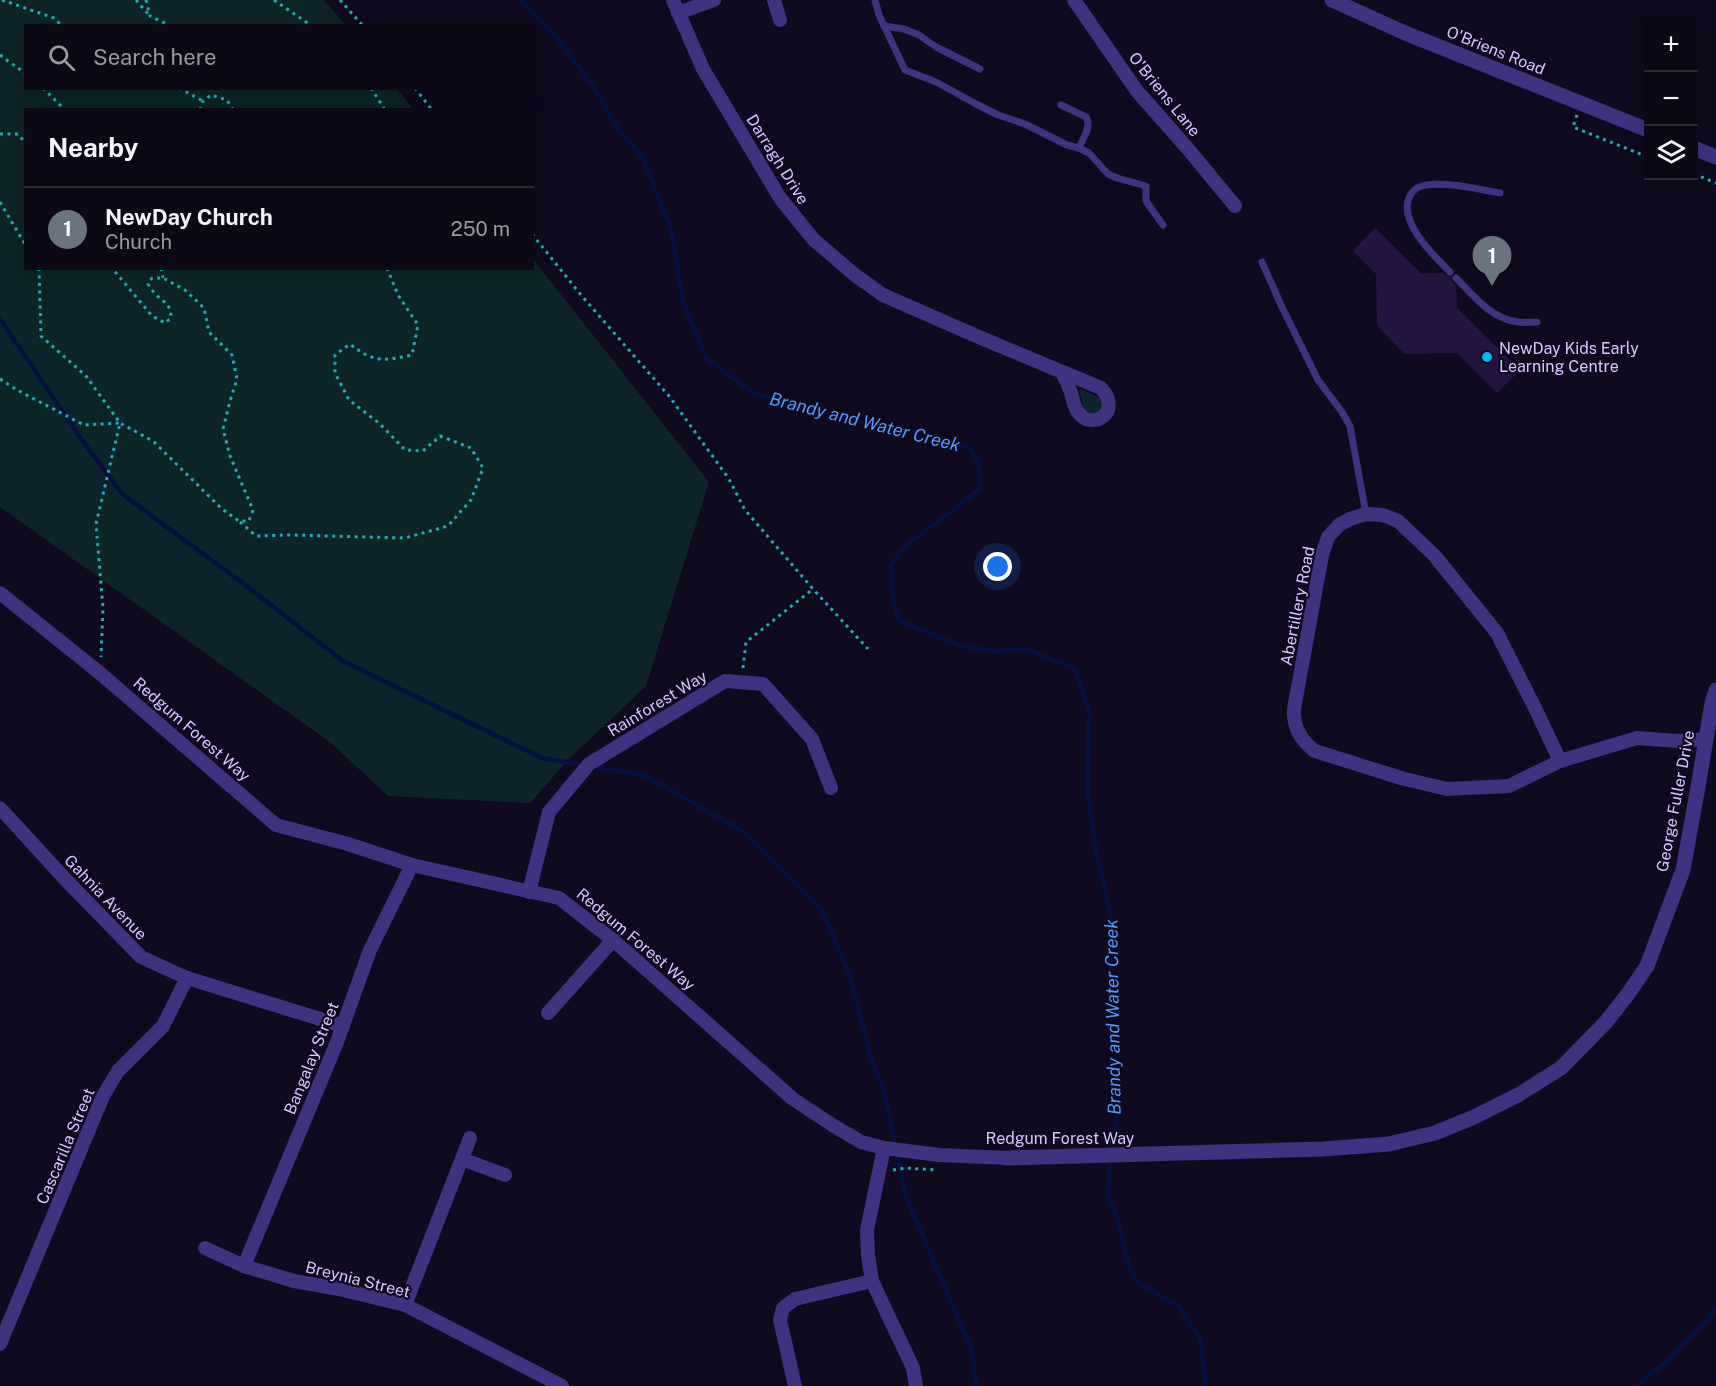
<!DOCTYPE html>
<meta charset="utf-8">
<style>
:root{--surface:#0c0816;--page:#1a1623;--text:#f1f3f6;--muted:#9a9aa1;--line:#2c2935;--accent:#0f766e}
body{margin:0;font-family:"Public Sans",sans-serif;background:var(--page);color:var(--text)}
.controls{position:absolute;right:18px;top:18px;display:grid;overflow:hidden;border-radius:0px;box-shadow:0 6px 24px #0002}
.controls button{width:54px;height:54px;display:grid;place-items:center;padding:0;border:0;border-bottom:2px solid var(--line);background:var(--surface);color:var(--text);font:30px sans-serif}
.you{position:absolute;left:998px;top:567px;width:21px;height:21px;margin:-15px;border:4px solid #fff;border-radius:50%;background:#1a73e8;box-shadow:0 0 0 9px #1a73e833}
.badge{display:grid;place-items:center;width:39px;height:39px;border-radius:50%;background:var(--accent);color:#fff;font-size:20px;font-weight:700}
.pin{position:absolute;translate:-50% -50px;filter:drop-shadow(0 2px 3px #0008)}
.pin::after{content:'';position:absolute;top:32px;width:21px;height:18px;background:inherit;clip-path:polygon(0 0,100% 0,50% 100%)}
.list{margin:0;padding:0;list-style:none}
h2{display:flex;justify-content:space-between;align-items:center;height:78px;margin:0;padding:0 24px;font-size:26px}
h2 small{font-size:20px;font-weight:400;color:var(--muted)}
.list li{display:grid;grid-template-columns:39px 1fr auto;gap:18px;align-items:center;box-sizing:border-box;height:84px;padding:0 24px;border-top:2px solid var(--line)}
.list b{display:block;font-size:22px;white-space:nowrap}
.list p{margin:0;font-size:20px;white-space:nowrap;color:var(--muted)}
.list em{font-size:20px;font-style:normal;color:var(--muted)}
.icon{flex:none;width:33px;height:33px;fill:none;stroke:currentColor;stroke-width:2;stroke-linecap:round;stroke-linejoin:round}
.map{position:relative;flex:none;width:1716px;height:1386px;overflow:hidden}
.search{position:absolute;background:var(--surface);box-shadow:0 6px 24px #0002;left:24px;top:24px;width:510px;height:66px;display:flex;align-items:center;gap:15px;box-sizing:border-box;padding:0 21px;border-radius:0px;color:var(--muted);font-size:22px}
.panel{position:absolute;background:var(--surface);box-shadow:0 6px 24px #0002;left:24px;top:108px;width:510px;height:162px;border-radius:0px}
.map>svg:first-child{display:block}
.green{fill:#0d2528}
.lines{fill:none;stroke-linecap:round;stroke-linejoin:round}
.stream{stroke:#05113c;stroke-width:4.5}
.building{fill:#241540}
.path{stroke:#24aab6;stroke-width:3;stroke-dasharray:3 4.5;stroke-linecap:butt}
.service{stroke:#403181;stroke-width:7}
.minor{stroke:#403181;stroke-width:14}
.tertiary{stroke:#403181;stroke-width:15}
.poi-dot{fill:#00b7f2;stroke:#100a1e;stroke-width:2}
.labels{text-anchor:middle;stroke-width:4.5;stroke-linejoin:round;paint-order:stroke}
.street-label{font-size:16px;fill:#d5c7ff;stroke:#100a1e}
.poi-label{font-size:16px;fill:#d5c7ff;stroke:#100a1e;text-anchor:start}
.water-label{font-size:18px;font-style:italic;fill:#5598ff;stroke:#100a1e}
</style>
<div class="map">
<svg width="1716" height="1386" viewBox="0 0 1716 1386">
<rect width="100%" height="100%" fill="#100a1e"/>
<!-- green -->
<g class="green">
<polygon points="0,0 324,0 346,25 26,26 26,88 397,89 413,109 26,110 26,268 532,268 533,259 709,482 646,686 571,757 530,803 388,796 331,743 0,507"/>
<path d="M1081,389L1101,398L1102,407C1098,415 1091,415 1084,409L1079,390Z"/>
</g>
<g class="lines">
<!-- stream -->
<g class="stream">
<polyline points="522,0 559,41 594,87 618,129 643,158 672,232 683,302 706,358 753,393 798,409 825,413 951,440 971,449 979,464 980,488 959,506 910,542 891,564 893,597 899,621 962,646 993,651 1029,650 1075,669 1089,711 1088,794 1096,851 1114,930 1111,997 1119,1109 1111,1142 1108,1197 1117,1217 1129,1267 1138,1283 1178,1306 1200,1338 1206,1386"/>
<polyline points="0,319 84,443 122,494 240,581 343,661 542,758 644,775 744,832 822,910 850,976 871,1058 884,1092 907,1199 972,1350 976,1386"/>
<polyline points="1636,1386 1666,1362 1716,1310"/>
</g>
</g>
<!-- building -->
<polygon class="building" points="1375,228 1421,273 1443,273 1450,278 1456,287 1457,308 1520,370 1497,393 1457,353 1404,354 1377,325 1376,274 1353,251"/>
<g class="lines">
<!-- path -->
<g class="path">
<polyline points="2,0 54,18 62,26"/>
<polyline points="136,0 149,15"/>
<polyline points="146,0 150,16 171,26"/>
<polyline points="274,0 312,26"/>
<polyline points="340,0 363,26"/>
<polyline points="0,55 26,74"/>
<polyline points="43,88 65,110"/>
<polyline points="179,88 203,101"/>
<polyline points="371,88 385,110"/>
<polyline points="415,88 432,110"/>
<polyline points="200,110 203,101 211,95 227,100 233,110"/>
<polyline points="1577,115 1573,127 1648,157"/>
<polyline points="0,134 18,134 26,144"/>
<polyline points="1694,174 1716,183"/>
<polyline points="0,202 26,246"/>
<polyline points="532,234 581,295 669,396 729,479 745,510 813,589 868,649"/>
<path d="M39,268L41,336L86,376L120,423L153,441L222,509L239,521H249L253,510L230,456L223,429L230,401L237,379L232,355L209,332L204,308L185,290L163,278H152L148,284C150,287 152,290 154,293C163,302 171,303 171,318L165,323L152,316L112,268"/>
<polyline points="161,268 163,278"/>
<polyline points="0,379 17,390 84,425 120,423 96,524 103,608 101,657"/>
<path d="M240,522L256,536L291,535L405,538L448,526L471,500L483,468L471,448L440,436L423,451L405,450L379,423L349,400L335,373V355L350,344C374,363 383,361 412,355L418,325L398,295L387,268"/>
<polyline points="743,668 746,642 813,589"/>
<polyline points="1679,756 1685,761 1686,767"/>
<polyline points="893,1170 905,1168 937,1170"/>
</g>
<!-- service -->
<g class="service">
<polyline points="875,0 879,15 905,70 936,82 976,104 998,115 1025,124 1067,145 1079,148 1089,153 1108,174 1117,178 1146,186 1146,201 1163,225"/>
<polyline points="884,26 904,29 919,35 936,47 980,69"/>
<path d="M1061,105L1086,117C1092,127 1083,138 1079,148"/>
<polyline points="1262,262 1281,305 1318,380 1342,412 1350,426 1366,514"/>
<path d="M1450,272C1434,256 1395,219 1411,194C1414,189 1420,186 1426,185C1450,182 1476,189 1500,193"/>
<path d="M1456,278C1474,296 1491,319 1518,322C1524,323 1531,322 1537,322"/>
</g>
<!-- minor -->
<g class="minor">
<path d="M673,0L703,69L780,198L813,239L855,275L883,295L981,338L1101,388C1124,414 1090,431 1078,412C1073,406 1073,397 1070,390C1068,384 1065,378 1062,373"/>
<polyline points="774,0 780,20"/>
<polyline points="1074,0 1137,91 1189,150 1235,206"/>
<polyline points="678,13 714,0"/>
<polyline points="0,593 101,674 276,825 348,844 412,865 559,898 613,940 793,1099 834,1126 861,1142 884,1148 939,1155 1008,1158"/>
<path d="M1560,761L1536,710L1497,633L1434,555L1398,521L1383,515L1366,514L1350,519L1339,525L1328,537L1322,555L1294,709C1293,727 1300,740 1315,751L1401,778L1447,789L1509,786L1560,761L1637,738L1678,741L1706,739"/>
<polyline points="0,808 65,879 141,957 187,978 343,1026"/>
<polyline points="529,892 549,812 589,764 725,681 763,684 812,739 831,788"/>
<polyline points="548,1013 613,940"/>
<polyline points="884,1148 867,1230 868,1255 872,1281 913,1368 916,1386"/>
<polyline points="462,1159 505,1175"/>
<polyline points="205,1248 244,1266 294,1281 339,1289 405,1305 562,1386"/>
<polyline points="244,1266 337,1042 370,950 412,865"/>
<polyline points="405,1305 470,1138"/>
<polyline points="0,1344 103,1096 118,1071 163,1026 187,978"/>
<polyline points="795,1386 780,1320 783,1308 795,1299 872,1281"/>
</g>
<!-- tertiary -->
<g class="tertiary">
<polyline points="1332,0 1405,33 1648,130"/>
<polyline points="1694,148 1716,157"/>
<polyline points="1008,1158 1323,1149 1389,1144 1435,1133 1474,1117 1518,1095 1561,1068 1606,1022 1628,994 1647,966 1683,870 1698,787 1712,703 1716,690"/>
</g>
</g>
<!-- markers -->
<circle class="poi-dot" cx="1487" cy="357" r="6"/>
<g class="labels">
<!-- street labels -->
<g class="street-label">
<text transform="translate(1496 50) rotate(22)" y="6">O'Briens Road</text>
<text transform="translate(1165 94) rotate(51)" y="6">O'Briens Lane</text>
<text transform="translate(778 159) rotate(58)" y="6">Darragh Drive</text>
<text transform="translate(1297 606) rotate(-79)" y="6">Abertillery Road</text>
<text transform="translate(657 703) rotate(-31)" y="6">Rainforest Way</text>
<text transform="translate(192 729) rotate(41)" y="6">Redgum Forest Way</text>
<text transform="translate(1675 801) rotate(-79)" y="6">George Fuller Drive</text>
<text transform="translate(106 897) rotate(46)" y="6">Gahnia Avenue</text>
<text transform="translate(636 939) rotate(40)" y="6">Redgum Forest Way</text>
<text transform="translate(311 1058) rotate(-68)" y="6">Bangalay Street</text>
<text x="1060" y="1144">Redgum Forest Way</text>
<text transform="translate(65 1146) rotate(-67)" y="6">Cascarilla Street</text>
<text transform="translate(358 1279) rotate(14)" y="6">Breynia Street</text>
</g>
<!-- poi labels -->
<g class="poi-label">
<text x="1499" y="354">NewDay Kids Early<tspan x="1499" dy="18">Learning Centre</tspan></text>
</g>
<!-- water labels -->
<g class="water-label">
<text transform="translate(865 422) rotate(14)" y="6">Brandy and Water Creek</text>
<text transform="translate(1113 1017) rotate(-91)" y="6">Brandy and Water Creek</text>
</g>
</g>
</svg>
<div class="controls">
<button>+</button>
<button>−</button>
<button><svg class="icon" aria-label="layers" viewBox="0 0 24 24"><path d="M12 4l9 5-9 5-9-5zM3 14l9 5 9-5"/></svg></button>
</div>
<div class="you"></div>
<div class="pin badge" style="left:1492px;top:286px;background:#6b7280">1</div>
<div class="search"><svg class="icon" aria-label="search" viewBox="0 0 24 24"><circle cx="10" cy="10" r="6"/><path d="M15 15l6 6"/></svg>Search here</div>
<section class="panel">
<h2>Nearby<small></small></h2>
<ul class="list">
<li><span class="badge" style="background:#6b7280">1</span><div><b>NewDay Church</b><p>Church</p></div><em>250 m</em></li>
</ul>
</section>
</div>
